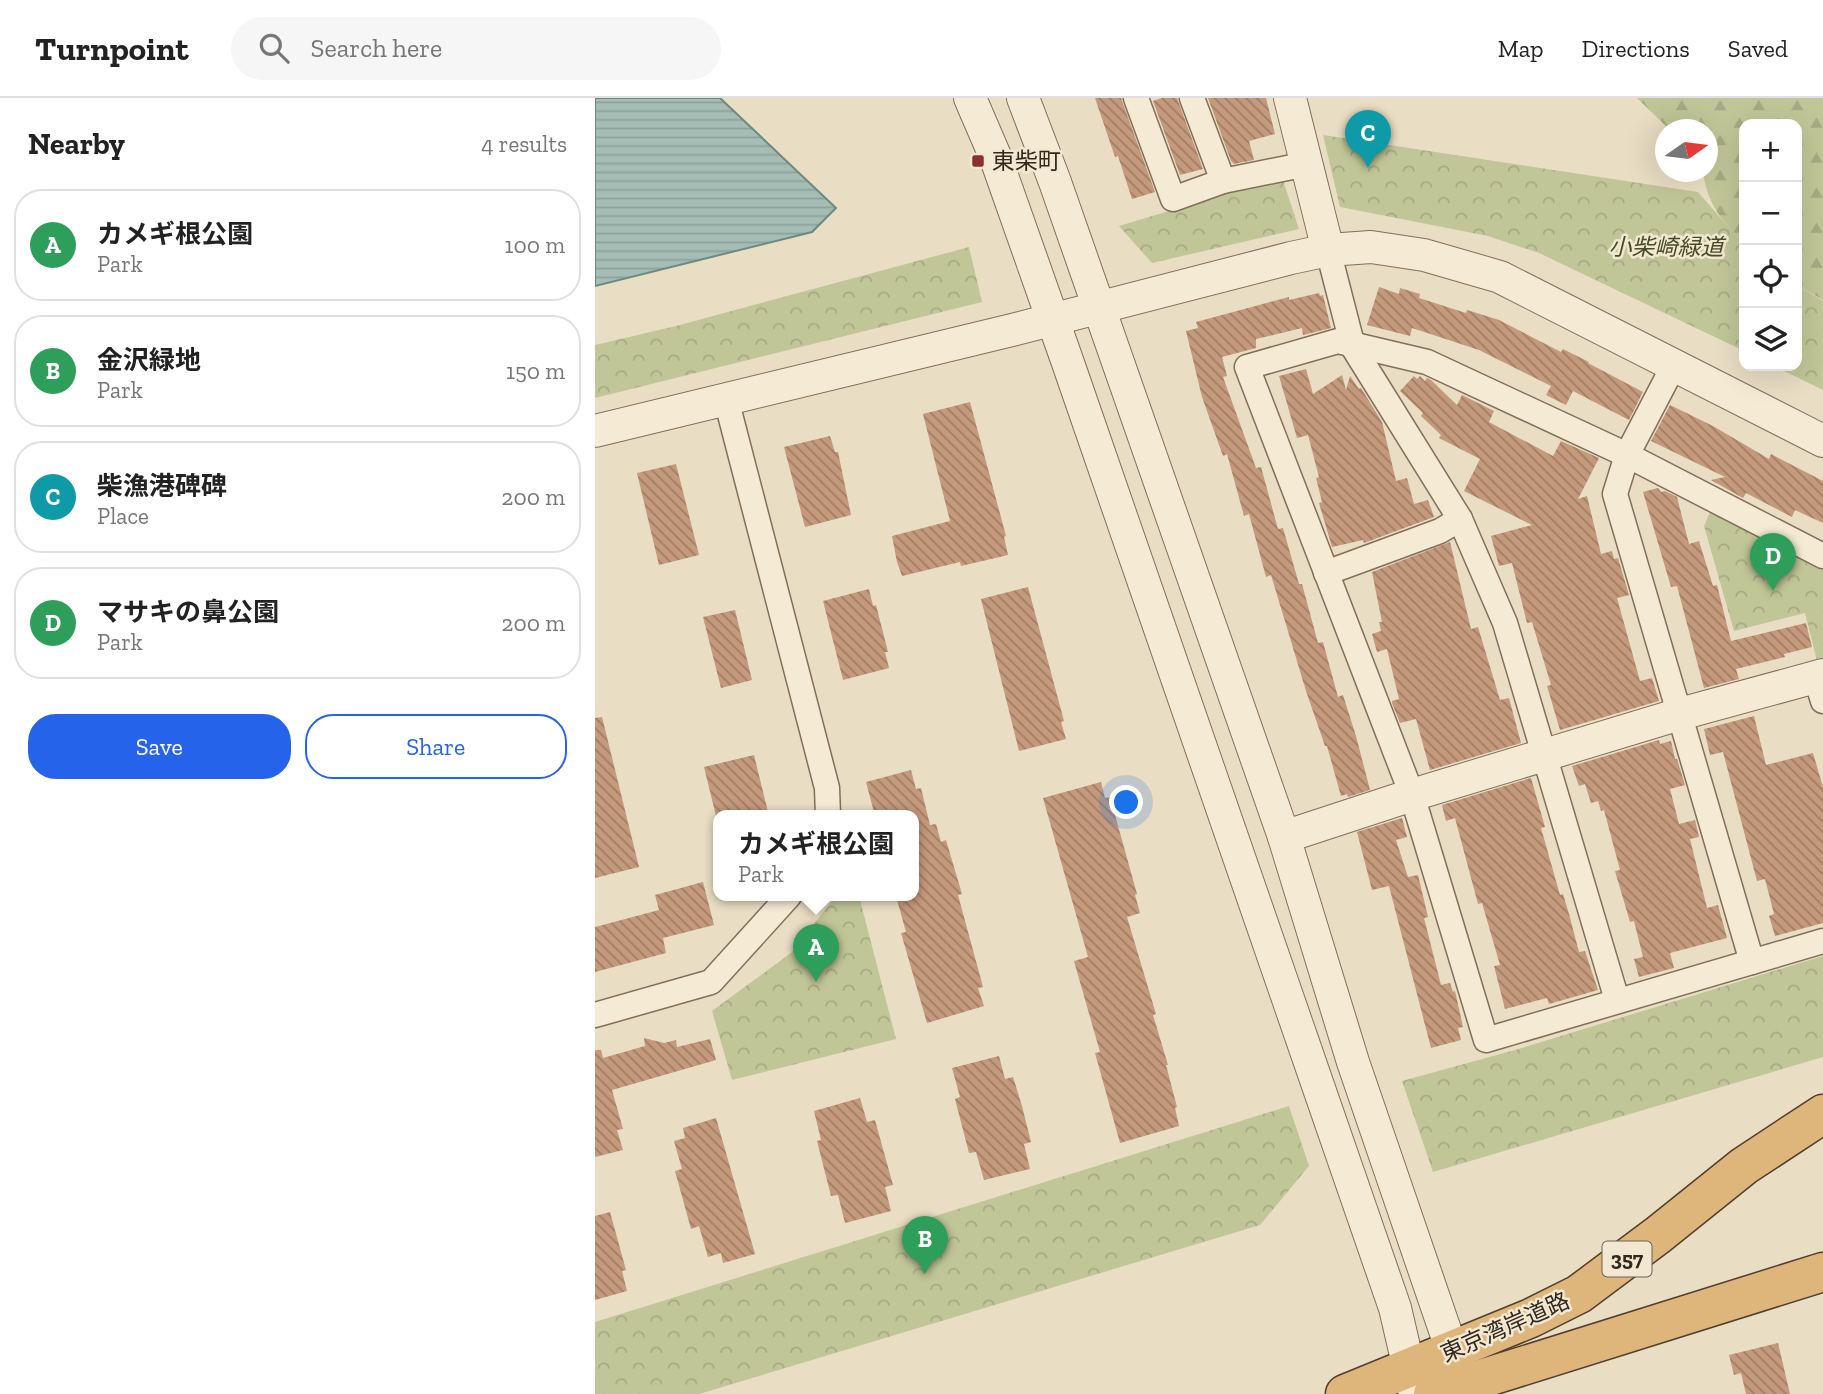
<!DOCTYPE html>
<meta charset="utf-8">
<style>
:root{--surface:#fff;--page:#f6f6f6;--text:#222;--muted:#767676;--line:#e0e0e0;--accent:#2563eb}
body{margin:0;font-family:"Zilla Slab","Noto Sans JP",serif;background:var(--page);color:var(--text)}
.controls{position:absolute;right:21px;top:21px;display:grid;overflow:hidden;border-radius:14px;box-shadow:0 7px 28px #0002}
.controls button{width:63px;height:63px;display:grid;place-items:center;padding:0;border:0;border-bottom:2px solid var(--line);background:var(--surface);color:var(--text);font:35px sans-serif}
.compass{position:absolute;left:1060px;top:21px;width:63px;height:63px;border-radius:50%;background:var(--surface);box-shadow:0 7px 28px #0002;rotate:76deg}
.you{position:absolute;left:532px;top:705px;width:24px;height:24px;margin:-18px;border:5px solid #fff;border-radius:50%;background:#1a73e8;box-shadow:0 0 0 10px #1a73e833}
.badge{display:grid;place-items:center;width:46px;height:46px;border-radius:50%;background:var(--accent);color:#fff;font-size:23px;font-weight:700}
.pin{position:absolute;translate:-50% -58px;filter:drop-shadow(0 2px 4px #0008)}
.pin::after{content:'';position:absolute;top:37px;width:24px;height:21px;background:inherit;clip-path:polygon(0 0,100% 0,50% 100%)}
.popup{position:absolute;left:118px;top:712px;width:206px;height:91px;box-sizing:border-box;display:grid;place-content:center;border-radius:14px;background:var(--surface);filter:drop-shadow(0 2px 5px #0005);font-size:23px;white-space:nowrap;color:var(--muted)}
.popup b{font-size:26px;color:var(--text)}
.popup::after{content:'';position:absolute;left:50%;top:100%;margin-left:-14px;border:14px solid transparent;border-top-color:var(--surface)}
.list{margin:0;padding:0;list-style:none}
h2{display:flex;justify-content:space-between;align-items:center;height:91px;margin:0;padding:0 28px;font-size:30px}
h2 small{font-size:23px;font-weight:400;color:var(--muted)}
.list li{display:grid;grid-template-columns:46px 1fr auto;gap:21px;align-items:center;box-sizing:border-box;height:112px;margin:0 14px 14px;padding:0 14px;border:2px solid var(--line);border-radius:28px}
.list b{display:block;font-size:26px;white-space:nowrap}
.list p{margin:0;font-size:23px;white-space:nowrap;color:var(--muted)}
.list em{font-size:23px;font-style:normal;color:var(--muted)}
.actions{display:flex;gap:14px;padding:21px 28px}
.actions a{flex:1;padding:16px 0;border:2px solid var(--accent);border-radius:28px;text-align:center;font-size:24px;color:var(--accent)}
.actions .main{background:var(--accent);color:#fff}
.icon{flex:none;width:38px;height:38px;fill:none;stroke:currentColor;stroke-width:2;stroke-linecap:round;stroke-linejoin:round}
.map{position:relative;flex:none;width:1228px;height:1296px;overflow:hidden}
header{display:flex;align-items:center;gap:42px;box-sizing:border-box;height:98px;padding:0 35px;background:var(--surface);border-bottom:2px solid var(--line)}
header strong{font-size:33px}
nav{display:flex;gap:38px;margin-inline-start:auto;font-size:24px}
.search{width:490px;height:63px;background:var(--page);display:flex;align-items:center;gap:18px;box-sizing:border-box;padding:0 24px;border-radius:38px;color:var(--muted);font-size:26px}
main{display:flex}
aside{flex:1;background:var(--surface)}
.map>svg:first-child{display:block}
.forest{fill:url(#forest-firs)}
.park{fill:url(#park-crowns)}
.water{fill:url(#water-rules);stroke:#6c8a82;stroke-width:2}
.building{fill:url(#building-back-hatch)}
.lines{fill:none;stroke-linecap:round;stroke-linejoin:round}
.minor-casing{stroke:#826f5b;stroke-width:27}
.tertiary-casing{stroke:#826f5b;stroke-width:34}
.trunk-casing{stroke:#503e2f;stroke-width:41}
.minor{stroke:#f5ebd5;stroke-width:24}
.tertiary{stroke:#f5ebd5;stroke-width:32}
.trunk{stroke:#deb67c;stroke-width:38}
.poi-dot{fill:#8b3133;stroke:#f2e8d1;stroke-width:2.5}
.labels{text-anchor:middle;stroke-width:5;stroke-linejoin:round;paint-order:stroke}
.shield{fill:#f2e8d1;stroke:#6c6254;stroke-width:2}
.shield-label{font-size:21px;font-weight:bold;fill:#33281e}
.poi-label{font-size:23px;fill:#33281e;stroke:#f2e8d1;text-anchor:start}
.park-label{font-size:23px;font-style:italic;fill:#444e26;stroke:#f2e8d1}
.street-label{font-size:23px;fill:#33281e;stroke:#f2e8d1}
</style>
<header>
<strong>Turnpoint</strong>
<div class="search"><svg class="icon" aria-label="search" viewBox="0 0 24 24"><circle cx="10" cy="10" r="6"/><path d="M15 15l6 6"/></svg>Search here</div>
<nav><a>Map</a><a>Directions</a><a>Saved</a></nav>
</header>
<main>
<aside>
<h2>Nearby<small>4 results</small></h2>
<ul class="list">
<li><span class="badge" style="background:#2e9e5b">A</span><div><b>カメギ根公園</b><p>Park</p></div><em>100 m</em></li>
<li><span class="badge" style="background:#2e9e5b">B</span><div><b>金沢緑地</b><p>Park</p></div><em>150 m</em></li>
<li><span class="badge" style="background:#0f9aa8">C</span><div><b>柴漁港碑碑</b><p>Place</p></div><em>200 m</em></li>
<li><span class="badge" style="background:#2e9e5b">D</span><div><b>マサキの鼻公園</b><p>Park</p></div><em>200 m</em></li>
</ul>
<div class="actions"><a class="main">Save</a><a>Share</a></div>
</aside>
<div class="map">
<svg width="1228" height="1296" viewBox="0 0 1228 1296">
<defs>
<pattern id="forest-firs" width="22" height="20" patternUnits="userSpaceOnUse" patternTransform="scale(1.75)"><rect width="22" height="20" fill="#c1c698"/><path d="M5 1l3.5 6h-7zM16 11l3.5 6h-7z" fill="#a6aa83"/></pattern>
<pattern id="park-crowns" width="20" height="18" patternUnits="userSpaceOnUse" patternTransform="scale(1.75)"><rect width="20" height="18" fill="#c1c698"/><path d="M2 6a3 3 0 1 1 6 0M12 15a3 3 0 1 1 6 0" fill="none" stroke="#a6aa83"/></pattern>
<pattern id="water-rules" width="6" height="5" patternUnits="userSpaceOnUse" patternTransform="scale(1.75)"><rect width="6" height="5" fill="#a4bdb5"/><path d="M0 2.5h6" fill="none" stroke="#8ea29b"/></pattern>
<pattern id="building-back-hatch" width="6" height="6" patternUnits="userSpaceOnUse" patternTransform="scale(1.75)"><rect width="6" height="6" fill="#c4997c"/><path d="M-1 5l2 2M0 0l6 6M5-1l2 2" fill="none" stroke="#a07d65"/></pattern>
</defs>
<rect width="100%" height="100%" fill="#e9ddc3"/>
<!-- forest -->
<path class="forest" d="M1042,0H1228V202L1202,187V26H1149V147C1127,121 1113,109 1108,74H1112V32L1074,31Z"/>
<!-- park -->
<g class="park">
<polygon points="728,37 1103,94 1149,147 1149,253 944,155 893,138 745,109"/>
<polygon points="687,79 704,131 557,165 524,128"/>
<polygon points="374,149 387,204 0,300 0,247 81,228"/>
<polygon points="1202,187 1228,203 1228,292 1179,268 1202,268"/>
<polygon points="1115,414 1228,471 1228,562 1222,563 1210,515 1139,533 1109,428"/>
<polygon points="241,798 264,798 301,941 137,982 117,913 196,855"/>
<polygon points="1228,858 1228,959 838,1074 807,983 920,952"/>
<polygon points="694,1008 714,1068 665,1127 104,1296 0,1296 0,1224"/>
</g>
<!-- water -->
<polygon class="water" points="0,0 125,0 241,110 217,134 0,188"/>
<!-- building -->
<g class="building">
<polygon points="500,0 526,0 560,94 537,101 523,58 520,59"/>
<polygon points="567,0 582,0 608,71 585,77 558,3"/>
<polygon points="613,0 671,0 680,36 654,43 659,62 639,66 636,63"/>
<polygon points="784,189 804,196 805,190 825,196 824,200 871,215 872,212 904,222 966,254 968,251 994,264 993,265 1048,294 1034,322 978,293 971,307 951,297 956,288 884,252 817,230 815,238 772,227"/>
<polygon points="724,195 725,198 728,197 736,230 708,237 707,230 661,241 661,250 627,259 632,278 628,279 661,370 666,369 683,431 688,430 704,486 707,486 723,545 728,544 743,599 748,597 761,638 775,692 753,699 752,696 746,698 732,648 730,648 711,593 676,477 671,479 654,416 649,418 632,356 628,358 607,299 591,233 603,230 601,224 694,199 694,202"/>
<polygon points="711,271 718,296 747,277 751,292 755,278 764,291 766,290 787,324 801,383 812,380 819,406 833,402 839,419 769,445 768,442 737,449 724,405 727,404 721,380 724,379 713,337 702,340 684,278"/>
<polygon points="819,278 822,281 825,278 830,283 832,280 836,282 862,307 867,297 899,313 894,324 958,358 966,343 1004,360 983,401 992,398 1006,456 1017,453 1019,461 1023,460 1034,497 1022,500 1045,583 1057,580 1064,603 965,632 952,588 956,587 937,524 932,525 917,465 904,468 896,438 937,427 869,393 885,361 844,340 846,337 826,318 828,315 805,293"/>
<polygon points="375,304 411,438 409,439 413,457 366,468 365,464 307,478 302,464 297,438 355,423 328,316"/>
<polygon points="1075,307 1118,328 1174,361 1176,356 1228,383 1228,425 1200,412 1197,419 1151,395 1148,400 1116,382 1130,379 1056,343"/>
<polygon points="235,338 240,354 243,354 256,417 210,429 189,349"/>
<polygon points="81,366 104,457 64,467 42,375"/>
<polygon points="1063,390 1066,394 1070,393 1082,399 1094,446 1104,443 1118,488 1122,487 1136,543 1211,525 1217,549 1189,556 1190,559 1141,571 1144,581 1109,590 1082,488 1076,489 1048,394"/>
<polygon points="855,444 876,531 883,529 905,602 914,600 926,645 835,672 821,621 805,625 797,605 797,603 804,601 792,551 782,554 777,536 786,533 784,524 787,524 777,474"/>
<polygon points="433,489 469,623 466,624 471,641 424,653 386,501"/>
<polygon points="274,491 278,508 281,507 293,554 290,554 294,570 248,582 228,503"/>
<polygon points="140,512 157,582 126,590 108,519"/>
<polygon points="1159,618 1171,667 1218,655 1228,689 1228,825 1180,838 1174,818 1179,816 1170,781 1162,783 1128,654 1115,657 1109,631"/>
<polygon points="7,619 44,769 0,780 0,620"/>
<polygon points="1064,642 1065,646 1076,643 1080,661 1082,661 1090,687 1075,691 1084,726 1100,722 1104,739 1095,741 1112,810 1123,807 1132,840 1075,855 1079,870 1044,879 1039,861 1048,859 1039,823 1035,824 1020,773 1025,772 1009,712 1006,713 1003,703 996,705 990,686 984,688 977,668"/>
<polygon points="159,657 174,718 121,718 109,669"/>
<polygon points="316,672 321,691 326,690 335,727 341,726 346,744 351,742 367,796 363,797 388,889 383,890 389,908 332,925 306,835 311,834 301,798 319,798 319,718 280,718 271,684"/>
<polygon points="936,680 950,729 946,730 965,797 968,796 974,816 984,854 990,853 1003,892 954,906 952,900 910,911 899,868 905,867 887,805 883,806 860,720 851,723 847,707"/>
<polygon points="506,684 510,700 515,699 542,796 540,797 545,815 532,819 561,916 558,917 573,967 571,967 582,1009 580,1010 584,1028 525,1045 500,955 505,954 479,863 493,859 448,700"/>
<polygon points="807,720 812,739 801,742 813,779 823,777 833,819 829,820 846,887 855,885 858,894 860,893 868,929 863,930 866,942 836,950 794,788 777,792 762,734"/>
<polygon points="108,784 119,827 68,840 71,855 0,874 0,829 64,812 60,797"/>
<polygon points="49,940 69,945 81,942 82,949 115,941 121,962 17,992 28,1031 22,1032 28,1052 0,1059 0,952 6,952 8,960 50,948"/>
<polygon points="404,958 410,981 418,979 427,1008 436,1044 429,1046 435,1071 389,1082 381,1054 374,1055 360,1001 365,999 357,970"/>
<polygon points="265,1000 272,1024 280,1022 288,1051 298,1087 290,1089 296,1113 250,1125 243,1097 236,1098 222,1043 226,1042 219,1013"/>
<polygon points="121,1020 160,1156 128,1165 126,1155 113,1159 104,1128 96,1131 80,1073 87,1071 79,1043 90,1040 88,1030"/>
<polygon points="15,1114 31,1172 27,1173 32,1193 0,1202 0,1118"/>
<polygon points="1183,1245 1195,1296 1151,1296 1146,1275 1139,1277 1134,1257"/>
</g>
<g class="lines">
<!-- minor casing -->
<g class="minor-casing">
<g id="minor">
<polyline points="541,0 578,101 628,83 712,66"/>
<polyline points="597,0 628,83"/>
<polyline points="733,152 758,249 865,421 910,525 1022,902"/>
<polyline points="1079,267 1032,357 1020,396 1157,864"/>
<polyline points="131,301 232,690 233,718"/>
<polyline points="1228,458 1032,357 832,264 743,243 652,269 817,697 891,942 1228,843"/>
<polyline points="731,475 845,433 865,421"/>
<polyline points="1221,580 1228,603"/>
<polyline points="0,917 116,884 194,798"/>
</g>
</g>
<!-- tertiary casing -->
<g class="tertiary-casing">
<g id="tertiary">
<polyline points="375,0 400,58 473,265 800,1210 820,1296"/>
<polyline points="428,0 460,84 689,739 758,964 864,1273"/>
<polyline points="695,0 733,152"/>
<polyline points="0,333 417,232 696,160 733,152 776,149 829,157 905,179 1228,343"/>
<polyline points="689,739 817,697 1085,616 1228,577"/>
</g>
</g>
<!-- trunk casing -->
<g class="trunk-casing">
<g id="trunk">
<polyline points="750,1296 936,1220 984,1196 1063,1137 1149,1068 1228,1016"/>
<polyline points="838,1296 1228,1174"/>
</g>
</g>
<!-- minor -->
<use href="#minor" class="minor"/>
<!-- tertiary -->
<use href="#tertiary" class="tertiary"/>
<!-- trunk -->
<use href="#trunk" class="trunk"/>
</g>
<!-- markers -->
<rect class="poi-dot" x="376" y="56" width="14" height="14" rx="3.5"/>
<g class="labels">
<!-- shield labels -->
<rect class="shield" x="1007.5" y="1143.5" width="49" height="35" rx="5"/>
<g class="shield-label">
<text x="1032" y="1168">357</text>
</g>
<!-- poi labels -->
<g class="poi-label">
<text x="397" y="71">東柴町</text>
</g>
<!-- park labels -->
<g class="park-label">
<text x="1071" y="157">小柴崎緑道</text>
</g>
<!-- street labels -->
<g class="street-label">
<text transform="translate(910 1229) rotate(-24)" y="8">東京湾岸道路</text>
</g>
</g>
</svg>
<div class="controls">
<button>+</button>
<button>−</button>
<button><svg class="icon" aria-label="locate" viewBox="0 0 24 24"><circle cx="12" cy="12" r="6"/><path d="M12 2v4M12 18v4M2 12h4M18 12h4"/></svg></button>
<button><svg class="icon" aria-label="layers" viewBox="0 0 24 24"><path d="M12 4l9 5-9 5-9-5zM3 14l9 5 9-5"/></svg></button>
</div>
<svg class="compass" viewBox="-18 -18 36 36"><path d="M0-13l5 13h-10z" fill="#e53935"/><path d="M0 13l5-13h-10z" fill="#767676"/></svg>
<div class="you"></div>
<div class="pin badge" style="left:221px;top:884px;background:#2e9e5b">A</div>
<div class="popup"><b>カメギ根公園</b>Park</div>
<div class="pin badge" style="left:330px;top:1176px;background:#2e9e5b">B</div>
<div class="pin badge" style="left:773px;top:70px;background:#0f9aa8">C</div>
<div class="pin badge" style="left:1178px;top:493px;background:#2e9e5b">D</div>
</div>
</main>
